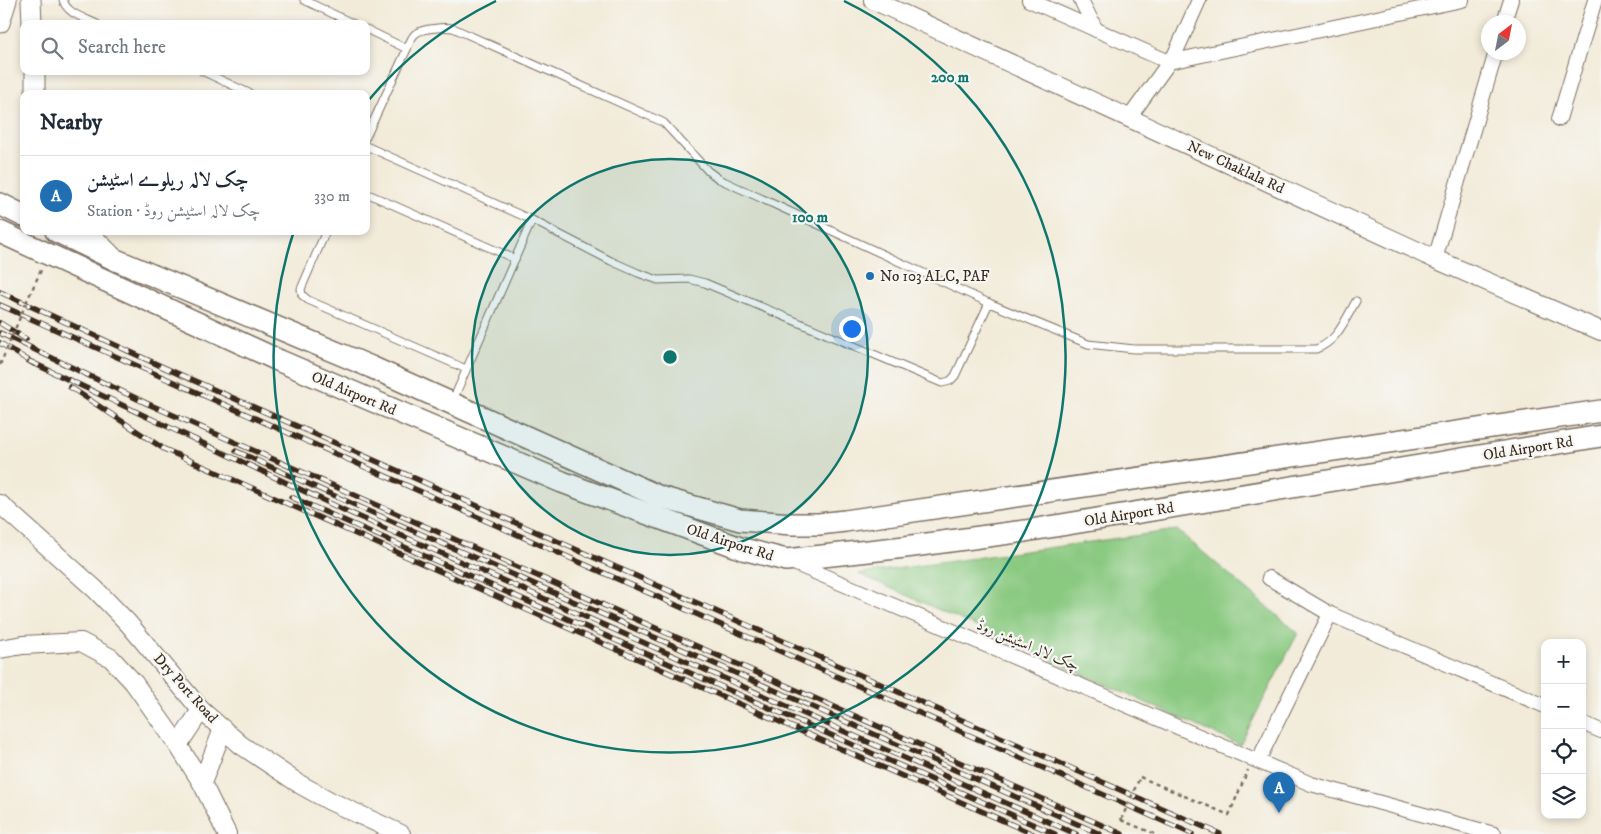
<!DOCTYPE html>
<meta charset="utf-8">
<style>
:root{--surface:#fff;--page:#f6f6f7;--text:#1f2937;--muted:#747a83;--line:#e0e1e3;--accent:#1f6fb2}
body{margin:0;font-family:"IM FELL DW Pica",Amiri,serif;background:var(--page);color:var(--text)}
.controls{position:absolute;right:15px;bottom:15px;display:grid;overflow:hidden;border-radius:10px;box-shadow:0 2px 8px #0003}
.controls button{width:45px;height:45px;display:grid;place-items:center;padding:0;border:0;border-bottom:1px solid var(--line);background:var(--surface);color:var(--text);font:25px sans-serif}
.compass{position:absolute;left:1481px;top:15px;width:45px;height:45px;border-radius:50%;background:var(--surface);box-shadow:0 2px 8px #0003;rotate:32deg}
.you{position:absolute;left:851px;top:328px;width:18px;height:18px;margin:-12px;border:4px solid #fff;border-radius:50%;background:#1a73e8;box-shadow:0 0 0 8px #1a73e833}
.badge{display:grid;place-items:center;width:32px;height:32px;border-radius:50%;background:var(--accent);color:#fff;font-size:16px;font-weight:700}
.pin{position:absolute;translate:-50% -41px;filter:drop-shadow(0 1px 2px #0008)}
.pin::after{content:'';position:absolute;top:26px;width:18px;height:15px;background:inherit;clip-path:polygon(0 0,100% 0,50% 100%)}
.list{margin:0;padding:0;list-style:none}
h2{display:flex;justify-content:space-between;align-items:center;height:65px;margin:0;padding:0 20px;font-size:21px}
h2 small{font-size:16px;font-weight:400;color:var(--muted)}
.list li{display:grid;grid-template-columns:32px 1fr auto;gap:15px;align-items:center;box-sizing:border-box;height:80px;padding:0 20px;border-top:1px solid var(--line)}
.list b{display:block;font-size:19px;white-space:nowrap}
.list p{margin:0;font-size:16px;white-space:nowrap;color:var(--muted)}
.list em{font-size:16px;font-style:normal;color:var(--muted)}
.icon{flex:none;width:28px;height:28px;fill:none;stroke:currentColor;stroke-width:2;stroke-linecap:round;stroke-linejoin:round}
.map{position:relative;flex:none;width:1601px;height:834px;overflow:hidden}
.search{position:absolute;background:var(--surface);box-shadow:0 2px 8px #0003;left:20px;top:20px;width:350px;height:55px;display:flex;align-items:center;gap:12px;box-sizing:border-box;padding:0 18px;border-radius:10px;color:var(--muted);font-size:19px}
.panel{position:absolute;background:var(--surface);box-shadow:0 2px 8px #0003;left:20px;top:90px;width:350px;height:145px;border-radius:10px}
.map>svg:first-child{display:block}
.green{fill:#89c980;stroke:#627a4f}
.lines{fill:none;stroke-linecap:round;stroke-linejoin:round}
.service-casing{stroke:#7b6e5f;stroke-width:9}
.minor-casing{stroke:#7b6e5f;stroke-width:16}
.tertiary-casing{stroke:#7b6e5f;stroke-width:20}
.secondary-casing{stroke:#7b6e5f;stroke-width:21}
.primary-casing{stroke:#7b6e5f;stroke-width:24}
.path{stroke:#7b6e5f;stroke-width:2.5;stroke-dasharray:4 4;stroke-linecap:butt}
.service{stroke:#fff;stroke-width:7}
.minor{stroke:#fff;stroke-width:14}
.tertiary{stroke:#fff;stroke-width:18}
.secondary{stroke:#fff;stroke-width:19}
.primary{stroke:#fff;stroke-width:21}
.rail-casing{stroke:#3b2a1e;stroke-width:5.5}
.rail{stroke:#f6f6f2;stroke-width:4;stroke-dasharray:11;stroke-linecap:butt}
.path-bridge{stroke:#7b6e5f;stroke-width:2.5;stroke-dasharray:4 4;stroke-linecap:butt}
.ring{fill:none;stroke:#0f766e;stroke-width:2.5}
.poi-dot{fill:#1f6fb2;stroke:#f6f6f2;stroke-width:2}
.labels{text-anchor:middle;stroke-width:4.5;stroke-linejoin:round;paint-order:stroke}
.street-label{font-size:15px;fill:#3b2a1e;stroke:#f6f6f2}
.poi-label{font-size:15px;fill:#3b2a1e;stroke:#f6f6f2;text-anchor:start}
.centre{fill:#0f766e;stroke:#f6f6f2;stroke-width:2.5}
.ring-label{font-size:15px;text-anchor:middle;font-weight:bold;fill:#0f766e;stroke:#f6f6f2;stroke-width:4.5;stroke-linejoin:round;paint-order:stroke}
</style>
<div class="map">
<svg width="1601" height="834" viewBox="0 0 1601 834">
<rect width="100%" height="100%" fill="#f6f6f2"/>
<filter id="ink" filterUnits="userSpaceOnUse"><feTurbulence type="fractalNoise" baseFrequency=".02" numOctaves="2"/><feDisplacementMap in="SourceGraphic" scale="10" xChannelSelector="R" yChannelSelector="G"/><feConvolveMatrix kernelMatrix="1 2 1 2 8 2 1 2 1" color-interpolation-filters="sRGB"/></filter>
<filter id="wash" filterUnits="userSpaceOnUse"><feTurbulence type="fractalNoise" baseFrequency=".0096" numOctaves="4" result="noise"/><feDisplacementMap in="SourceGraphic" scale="20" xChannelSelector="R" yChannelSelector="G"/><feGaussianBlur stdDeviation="1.12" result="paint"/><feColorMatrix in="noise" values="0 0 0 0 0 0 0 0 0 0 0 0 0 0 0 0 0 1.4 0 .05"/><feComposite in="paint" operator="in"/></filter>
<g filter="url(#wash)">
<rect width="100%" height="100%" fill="#f2ebd9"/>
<!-- green -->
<polygon class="green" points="1177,530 1298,633 1240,745 859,574"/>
</g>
<g filter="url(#ink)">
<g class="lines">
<!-- service casing -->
<g class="service-casing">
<g id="service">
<path d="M63,0C67,14 85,18 97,24"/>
<polyline points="304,0 354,24"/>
<polyline points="366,29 407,49 366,137"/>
<path d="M407,49C409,44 411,38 415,34C422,28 445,27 453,28L658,120L664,123L708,171L719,179L989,303"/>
<polyline points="202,71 251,94"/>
<polyline points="366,146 532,220 453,400"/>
<polyline points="366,193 515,259"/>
<path d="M532,220L611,261L638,273L658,280L689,279L705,283L942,383L950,381L955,376L989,303L1088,344L1134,349H1316C1337,342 1345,320 1356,301"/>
<polyline points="326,231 301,289 302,295 308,300 466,369"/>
</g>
</g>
<!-- minor casing -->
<g class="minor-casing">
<g id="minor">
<polyline points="1029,0 1169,62 1462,0"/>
<polyline points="1081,0 1096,30"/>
<polyline points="1504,22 1511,0"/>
<polyline points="1129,118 1175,54 1199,0"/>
<polyline points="1559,119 1595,0"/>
<polyline points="1435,259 1496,52"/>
<polyline points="789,561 1311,784 1494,834"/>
<polyline points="1269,578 1330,614 1545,706"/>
<polyline points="1582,723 1601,731"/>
<polyline points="1258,761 1330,614"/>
</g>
</g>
<!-- tertiary casing -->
<g class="tertiary-casing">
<g id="tertiary">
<polyline points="873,0 1435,259 1601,331"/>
<polyline points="0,504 95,589 128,623 201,710 241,745 301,785 330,801 401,834"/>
<polyline points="0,649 23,645 81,642 111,658 134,683 178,745 202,783 227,834"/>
<polyline points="178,745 201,710"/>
<polyline points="202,783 223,729"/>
</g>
</g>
<!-- secondary casing -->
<g class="secondary-casing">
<g id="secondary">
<polyline points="31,0 32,24"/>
<polyline points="0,23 7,0"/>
<polyline points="35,71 35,94"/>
<polyline points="87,231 111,255"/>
</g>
</g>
<!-- primary casing -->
<g class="primary-casing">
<g id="primary">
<polyline points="0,204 24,216"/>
<polyline points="56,231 116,260 371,367 660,497 740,520 792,524 819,524 845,521 1601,411"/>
<polyline points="0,232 280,361 562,482 743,549 786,560 905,547 1025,531 1601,436"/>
</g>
</g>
<!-- path -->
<g class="path">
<polyline points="26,303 42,268"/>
<polyline points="1140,777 1229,815 1248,770"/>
<polyline points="1121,820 1155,834"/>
</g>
<!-- service -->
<use href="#service" class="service"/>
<!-- minor -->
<use href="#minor" class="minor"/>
<!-- tertiary -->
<use href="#tertiary" class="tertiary"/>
<!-- secondary -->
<use href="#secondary" class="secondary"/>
<!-- primary -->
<use href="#primary" class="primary"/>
<!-- rail casing -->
<g class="rail-casing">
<g id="rail">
<polyline points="0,292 163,367 1220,834"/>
<polyline points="0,305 1192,834"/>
<polyline points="0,323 26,339"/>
<polyline points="0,333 146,403 1122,834"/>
<polyline points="0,343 34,364"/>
<polyline points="29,361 346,511 1076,834"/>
<polyline points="70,387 164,449 1033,834"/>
<polyline points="236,451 337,497 1100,834"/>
<polyline points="291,497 1055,834"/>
</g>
</g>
<!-- rail -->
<use href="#rail" class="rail"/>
<!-- path-bridge -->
<g class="path-bridge">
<polyline points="0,365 26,303"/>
<polyline points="1121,820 1140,777"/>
</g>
</g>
</g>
<!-- distance rings -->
<circle cx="670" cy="357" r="198" fill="#0f766e" fill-opacity=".12"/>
<g class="ring">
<circle cx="670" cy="357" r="198"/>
<path d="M367 102A396 396 0 0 1 496 1M844 1A396 396 0 1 1 294 231"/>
</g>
<!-- markers -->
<circle class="poi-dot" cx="870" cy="276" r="5"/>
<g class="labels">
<!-- street labels -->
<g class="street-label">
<text transform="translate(1236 167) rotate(25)" y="5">New Chaklala Rd</text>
<text transform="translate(354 393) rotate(23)" y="5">Old Airport Rd</text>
<text transform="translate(1528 448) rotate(-9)" y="5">Old Airport Rd</text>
<text transform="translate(1129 514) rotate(-9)" y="5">Old Airport Rd</text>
<text transform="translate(730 542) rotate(18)" y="5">Old Airport Rd</text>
<text transform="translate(1028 645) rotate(23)" y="5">چک لالہ اسٹیشن روڈ</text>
<text transform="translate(186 688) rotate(48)" y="5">Dry Port Road</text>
</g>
<!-- poi labels -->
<g class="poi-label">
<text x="880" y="281">No 103 ALC, PAF</text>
</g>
</g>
<circle cx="670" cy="357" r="8" class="centre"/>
<g class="ring-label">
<text x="950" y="82">200 m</text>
<text x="810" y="222">100 m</text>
</g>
</svg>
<div class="controls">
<button>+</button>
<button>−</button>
<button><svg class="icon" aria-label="locate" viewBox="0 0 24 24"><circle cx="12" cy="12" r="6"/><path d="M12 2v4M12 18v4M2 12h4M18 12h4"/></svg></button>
<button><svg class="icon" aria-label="layers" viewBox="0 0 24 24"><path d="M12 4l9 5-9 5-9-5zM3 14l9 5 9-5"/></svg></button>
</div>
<svg class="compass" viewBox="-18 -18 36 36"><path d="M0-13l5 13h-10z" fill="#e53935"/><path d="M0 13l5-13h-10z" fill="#747a83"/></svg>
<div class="you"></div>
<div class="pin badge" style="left:1279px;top:813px">A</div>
<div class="search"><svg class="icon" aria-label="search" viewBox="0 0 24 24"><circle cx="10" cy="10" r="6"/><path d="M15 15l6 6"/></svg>Search here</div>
<section class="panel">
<h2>Nearby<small></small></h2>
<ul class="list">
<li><span class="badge">A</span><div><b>چک لالہ ریلوے اسٹیشن</b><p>Station · چک لالہ اسٹیشن روڈ</p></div><em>330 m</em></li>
</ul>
</section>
</div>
